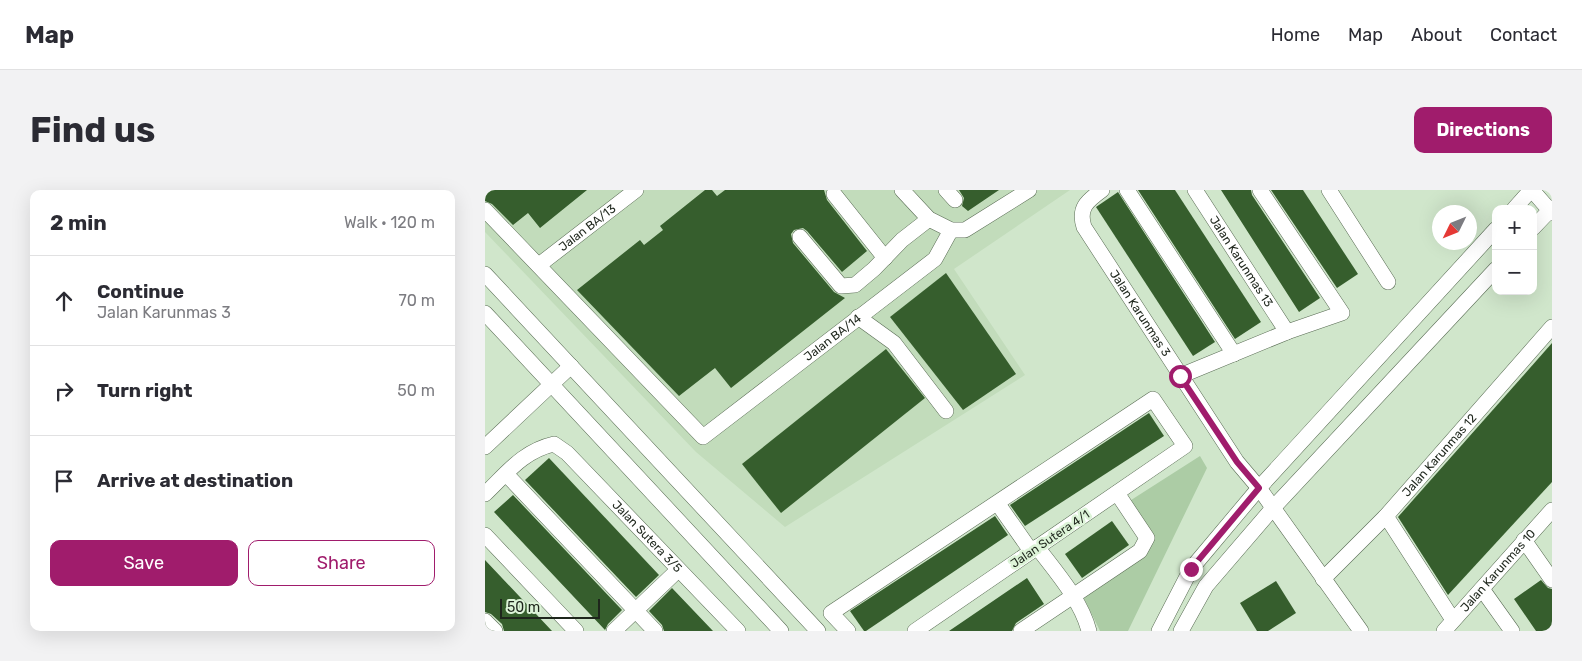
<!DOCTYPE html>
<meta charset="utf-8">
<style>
:root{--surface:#fff;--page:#f2f2f3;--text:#2b2b33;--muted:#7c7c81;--line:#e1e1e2;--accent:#a01c6c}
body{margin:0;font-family:Rubik,sans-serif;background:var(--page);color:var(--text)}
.controls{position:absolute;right:15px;top:15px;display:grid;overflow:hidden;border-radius:10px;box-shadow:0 5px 20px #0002}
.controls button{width:45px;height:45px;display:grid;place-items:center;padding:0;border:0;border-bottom:1px solid var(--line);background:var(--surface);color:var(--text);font:25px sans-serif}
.compass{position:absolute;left:947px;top:15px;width:45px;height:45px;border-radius:50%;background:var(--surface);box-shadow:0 5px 20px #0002;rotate:227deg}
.scale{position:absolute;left:15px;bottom:12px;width:100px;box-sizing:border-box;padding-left:5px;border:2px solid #1e261c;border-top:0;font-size:14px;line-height:18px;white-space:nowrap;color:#1e261c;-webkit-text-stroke:4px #ddf4d8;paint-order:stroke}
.stop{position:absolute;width:15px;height:15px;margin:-11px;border:4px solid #a01c6c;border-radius:50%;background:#fff}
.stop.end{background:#a01c6c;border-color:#fff;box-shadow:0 1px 5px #0008}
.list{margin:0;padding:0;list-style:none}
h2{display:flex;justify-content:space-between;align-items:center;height:65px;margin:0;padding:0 20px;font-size:21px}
h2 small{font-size:16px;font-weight:400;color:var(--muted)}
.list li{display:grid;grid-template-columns:32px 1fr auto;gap:15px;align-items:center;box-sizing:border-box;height:90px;padding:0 20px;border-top:1px solid var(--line)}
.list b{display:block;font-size:19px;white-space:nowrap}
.list p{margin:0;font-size:16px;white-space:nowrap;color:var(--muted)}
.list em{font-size:16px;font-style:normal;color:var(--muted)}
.actions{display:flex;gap:10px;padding:15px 20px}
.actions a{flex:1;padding:11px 0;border:1px solid var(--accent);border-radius:10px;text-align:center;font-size:18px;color:var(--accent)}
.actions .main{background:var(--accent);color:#fff}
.icon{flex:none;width:28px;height:28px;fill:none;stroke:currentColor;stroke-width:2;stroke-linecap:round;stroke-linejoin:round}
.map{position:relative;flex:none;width:1067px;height:441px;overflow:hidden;border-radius:10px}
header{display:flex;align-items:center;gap:30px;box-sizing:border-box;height:70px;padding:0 25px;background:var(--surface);border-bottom:1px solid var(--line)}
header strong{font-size:24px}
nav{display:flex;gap:28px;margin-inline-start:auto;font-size:18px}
.intro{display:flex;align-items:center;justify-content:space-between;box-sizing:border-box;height:120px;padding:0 30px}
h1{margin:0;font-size:35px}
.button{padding:12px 22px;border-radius:10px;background:var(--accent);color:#fff;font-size:18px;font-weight:700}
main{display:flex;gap:30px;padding:0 30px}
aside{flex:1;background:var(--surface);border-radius:10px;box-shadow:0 5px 20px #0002}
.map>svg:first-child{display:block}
.built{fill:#c2dcbb}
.green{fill:#accca5}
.building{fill:#365e2d}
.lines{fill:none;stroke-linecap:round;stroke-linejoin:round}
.minor-casing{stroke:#586b53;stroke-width:16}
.minor{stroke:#fff;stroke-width:15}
.route{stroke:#a01c6c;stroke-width:6}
.labels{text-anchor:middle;stroke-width:5;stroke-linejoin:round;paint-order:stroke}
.street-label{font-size:12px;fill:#1e261c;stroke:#ddf4d8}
</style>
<header>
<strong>Map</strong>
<nav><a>Home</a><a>Map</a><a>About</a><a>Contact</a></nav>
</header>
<div class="intro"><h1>Find us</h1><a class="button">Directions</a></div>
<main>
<aside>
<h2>2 min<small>Walk · 120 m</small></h2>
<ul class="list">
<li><svg class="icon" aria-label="ahead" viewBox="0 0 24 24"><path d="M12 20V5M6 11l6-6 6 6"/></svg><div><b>Continue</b><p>Jalan Karunmas 3</p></div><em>70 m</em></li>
<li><svg class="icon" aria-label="right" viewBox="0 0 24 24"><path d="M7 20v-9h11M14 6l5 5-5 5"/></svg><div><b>Turn right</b></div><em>50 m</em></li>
<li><svg class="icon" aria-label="arrive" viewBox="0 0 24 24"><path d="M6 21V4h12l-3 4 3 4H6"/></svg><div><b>Arrive at destination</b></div></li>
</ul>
<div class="actions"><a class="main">Save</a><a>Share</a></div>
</aside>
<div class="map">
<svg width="1067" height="441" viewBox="0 0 1067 441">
<rect width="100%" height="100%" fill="#d0e6cb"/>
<!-- built -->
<polygon class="built" points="0,0 585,0 469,79 540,185 300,337 211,262 0,42"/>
<!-- green -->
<polygon class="green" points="715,266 722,278 643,441 615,441 598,406 659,364 643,312"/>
<!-- building -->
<g class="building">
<polygon points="0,0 102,0 55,38 43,23 28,35 7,14 0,11"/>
<polygon points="220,0 227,0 232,6 240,0 339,0 342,10 382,61 357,82 322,41 318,38 309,40 306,44 308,53 349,102 360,108 246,198 230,178 194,206 92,100 155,50 159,55 178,40 175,36"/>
<polygon points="474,0 514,0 483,21 477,16 479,8"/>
<polygon points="653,0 690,0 776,132 750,149"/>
<polygon points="736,0 766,0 767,5 835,108 814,122"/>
<polygon points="786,0 818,0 873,84 852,98"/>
<polygon points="633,2 730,152 708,166 611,17"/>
<polygon points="461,83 531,184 478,220 405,127"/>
<polygon points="1067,153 1067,292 963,405 913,327"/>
<polygon points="401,159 440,208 296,323 257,274"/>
<polygon points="664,223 679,246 540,336 525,315"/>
<polygon points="64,268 174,385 151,407 40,290"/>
<polygon points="28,305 137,420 123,434 120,440 9,322"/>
<polygon points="510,326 523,345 381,441 379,441 365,421"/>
<polygon points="627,331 644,355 597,388 580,364"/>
<polygon points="0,370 67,441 19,441 17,434 6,424 0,422"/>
<polygon points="542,388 559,414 531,433 527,441 464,441"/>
<polygon points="1056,390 1063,398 1067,399 1067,441 1051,441 1029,409"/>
<polygon points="791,391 811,423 783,441 772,441 755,413"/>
<polygon points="187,398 228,441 179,441 177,435 164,421"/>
</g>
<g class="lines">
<!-- minor casing -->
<g class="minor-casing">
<g id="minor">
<polyline points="417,0 444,29 466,40 480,40 544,0"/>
<polyline points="461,0 470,10"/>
<path id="s1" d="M617,0C602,11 593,18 599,37L752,272L774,298L876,441"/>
<polyline points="642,0 749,164"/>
<path id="s2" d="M710,0L802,142"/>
<polyline points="844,0 903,92"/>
<polyline points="1047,0 1067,23"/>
<polyline points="349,4 400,68"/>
<polyline points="1029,19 1046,0"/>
<path id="s3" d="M0,20L218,247L450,69L466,40"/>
<polyline points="1048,38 1067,18"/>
<polyline points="315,47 356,96 370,95 389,79 417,50 444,29"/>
<path id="s4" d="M54,75L151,0"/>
<polyline points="0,84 333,441"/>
<polyline points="0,123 296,441"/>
<polyline points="373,127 409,153 461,221"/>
<polyline points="695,186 802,142 857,123 775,0"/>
<polyline points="0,257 86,176"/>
<polyline points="21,284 170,441"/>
<path id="s5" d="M0,304C22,283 38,261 69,254L82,263L253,441"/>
<polyline points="513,314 546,361"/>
<polyline points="901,326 968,430"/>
<polyline points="0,345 91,441"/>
<polyline points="1039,350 1067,390"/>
<path d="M552,357C571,382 596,410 604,441"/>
<path id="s6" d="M838,389L901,326L1067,137"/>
<polyline points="997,399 1027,441"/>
<polyline points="0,431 10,441"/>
<polyline points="129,441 193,380"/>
<polyline points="363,441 346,423 668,209 700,256 430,441"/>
<polyline points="536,441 655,361 662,348 632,303"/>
<polyline points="674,441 706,379 774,298 1011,39"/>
<polyline points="696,441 721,396 788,318 1011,79"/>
<path id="s7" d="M959,441L1067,320"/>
</g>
</g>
<!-- minor -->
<use href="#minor" class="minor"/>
</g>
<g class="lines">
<!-- route -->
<polyline class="route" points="695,186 752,272 774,298 706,379"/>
</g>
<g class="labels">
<!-- street labels -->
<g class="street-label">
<text dy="4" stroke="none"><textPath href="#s4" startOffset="61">Jalan BA/13</textPath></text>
<text dy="4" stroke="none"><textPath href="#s2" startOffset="85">Jalan Karunmas 13</textPath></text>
<text dy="4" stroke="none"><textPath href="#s1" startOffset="148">Jalan Karunmas 3</textPath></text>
<text dy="4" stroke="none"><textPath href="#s3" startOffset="478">Jalan BA/14</textPath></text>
<text dy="4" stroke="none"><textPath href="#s6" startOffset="170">Jalan Karunmas 12</textPath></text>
<text dy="4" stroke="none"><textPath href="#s5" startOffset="218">Jalan Sutera 3/5</textPath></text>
<text transform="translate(565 349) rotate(-34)" y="4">Jalan Sutera 4/1</text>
<text dy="4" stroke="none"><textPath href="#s7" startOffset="81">Jalan Karunmas 10</textPath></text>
</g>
</g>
</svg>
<div class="controls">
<button>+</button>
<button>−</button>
</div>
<svg class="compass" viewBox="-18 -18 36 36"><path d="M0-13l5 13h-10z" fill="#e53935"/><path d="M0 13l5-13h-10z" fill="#7c7c81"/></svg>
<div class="scale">50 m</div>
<div class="stop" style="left:695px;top:186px"></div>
<div class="stop end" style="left:706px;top:379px"></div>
</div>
</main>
